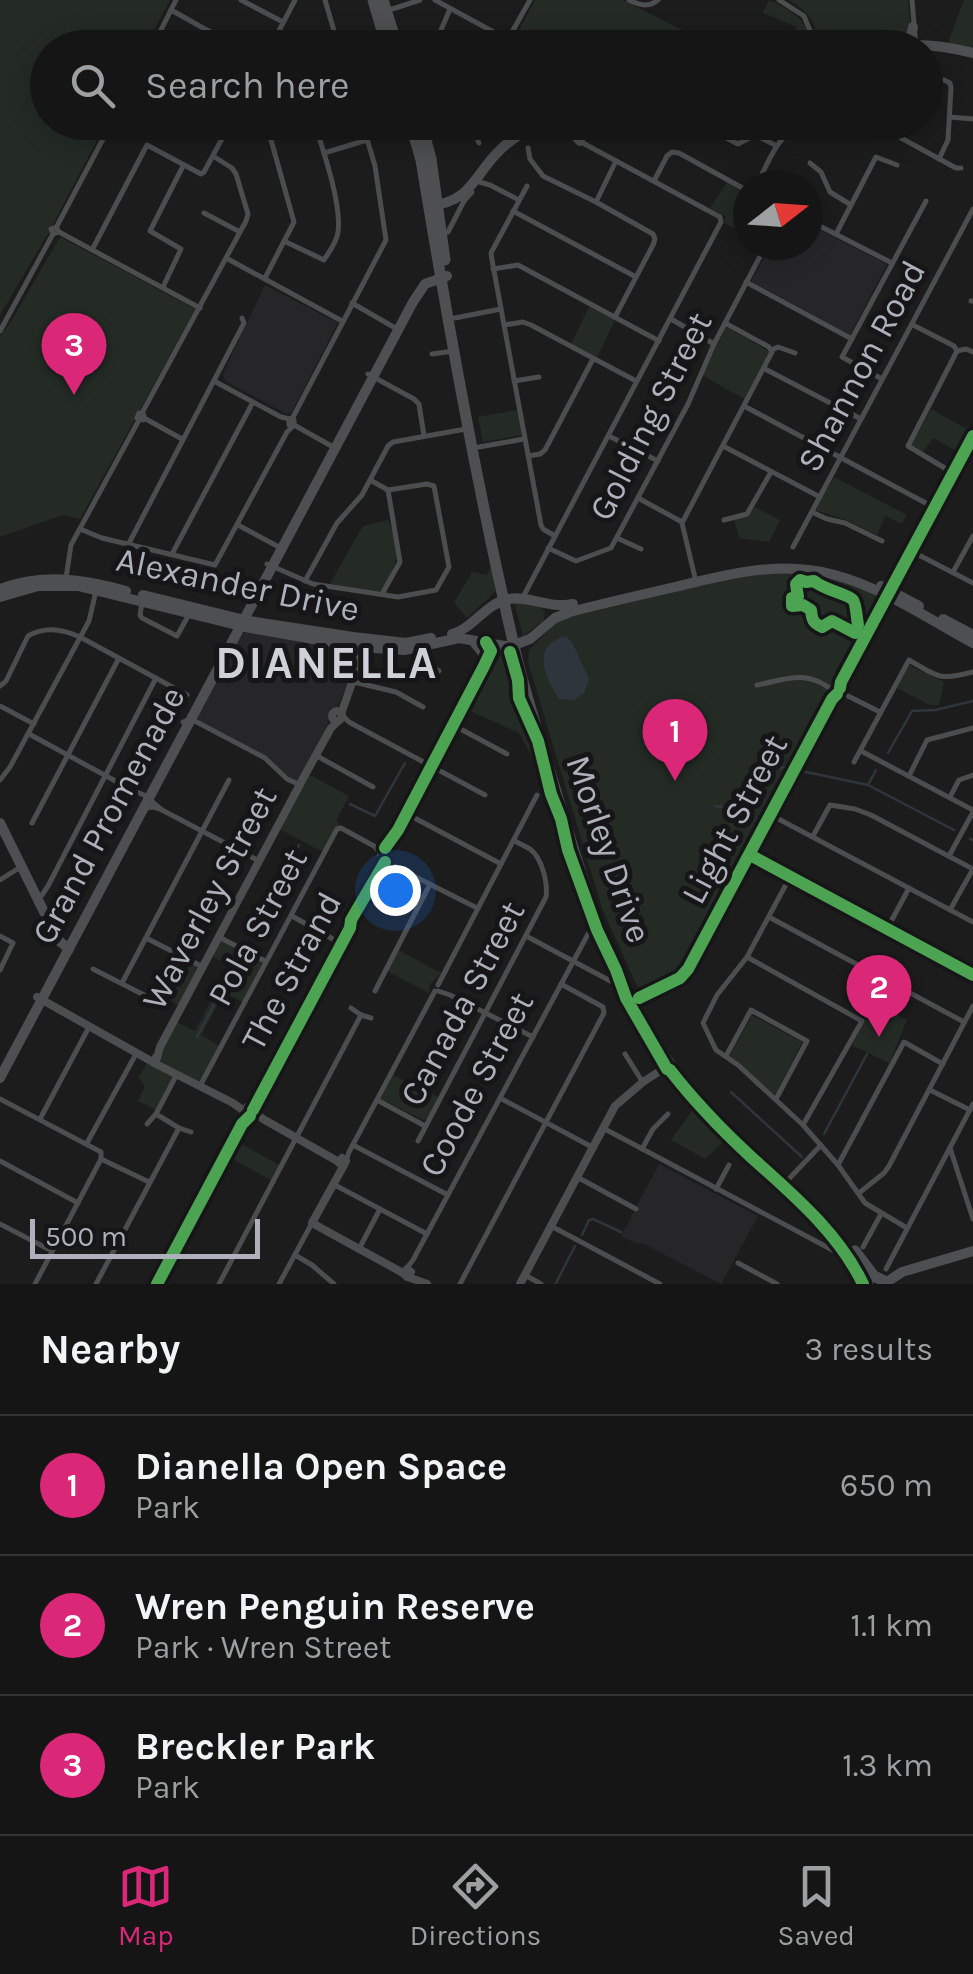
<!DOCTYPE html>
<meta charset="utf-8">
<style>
:root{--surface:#151515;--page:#222;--text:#f1f3f6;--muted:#9d9fa0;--line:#343434;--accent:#db2777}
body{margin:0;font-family:Karla,sans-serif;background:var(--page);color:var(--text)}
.compass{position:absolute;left:733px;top:170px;width:90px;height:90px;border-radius:50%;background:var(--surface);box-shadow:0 5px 25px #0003;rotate:73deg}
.scale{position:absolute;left:30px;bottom:25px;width:230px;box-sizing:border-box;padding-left:10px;border:5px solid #aeb1bb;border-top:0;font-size:28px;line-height:35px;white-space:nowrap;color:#aeb1bb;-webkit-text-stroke:8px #161518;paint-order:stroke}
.you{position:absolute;left:395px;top:890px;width:35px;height:35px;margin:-25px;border:8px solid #fff;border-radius:50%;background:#1a73e8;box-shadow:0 0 0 15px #1a73e833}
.badge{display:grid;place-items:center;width:65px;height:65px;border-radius:50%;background:var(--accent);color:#fff;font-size:32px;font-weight:700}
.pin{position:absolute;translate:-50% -82px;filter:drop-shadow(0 2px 5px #0008)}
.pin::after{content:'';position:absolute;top:52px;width:35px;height:30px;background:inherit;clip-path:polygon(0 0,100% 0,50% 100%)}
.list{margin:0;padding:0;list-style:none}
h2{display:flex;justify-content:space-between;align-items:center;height:130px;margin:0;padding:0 40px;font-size:42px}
h2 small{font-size:32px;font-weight:400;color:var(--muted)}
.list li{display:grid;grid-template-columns:65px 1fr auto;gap:30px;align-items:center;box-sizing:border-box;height:140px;padding:0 40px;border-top:2px solid var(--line)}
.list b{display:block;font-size:38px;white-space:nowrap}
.list p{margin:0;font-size:32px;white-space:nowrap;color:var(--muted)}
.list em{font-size:32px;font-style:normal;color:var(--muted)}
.icon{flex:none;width:55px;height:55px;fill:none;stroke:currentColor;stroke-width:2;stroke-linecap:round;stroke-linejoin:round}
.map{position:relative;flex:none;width:973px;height:1284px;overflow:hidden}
.search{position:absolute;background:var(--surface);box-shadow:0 5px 25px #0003;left:30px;right:30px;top:30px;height:110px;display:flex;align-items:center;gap:25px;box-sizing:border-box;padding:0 35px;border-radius:55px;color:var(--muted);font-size:38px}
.sheet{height:550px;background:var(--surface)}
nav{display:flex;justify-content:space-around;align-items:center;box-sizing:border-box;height:140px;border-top:2px solid var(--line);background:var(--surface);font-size:28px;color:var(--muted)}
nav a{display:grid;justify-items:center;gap:5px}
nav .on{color:var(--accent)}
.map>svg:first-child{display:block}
.built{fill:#262628}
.green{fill:#242b25}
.water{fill:#2f353d}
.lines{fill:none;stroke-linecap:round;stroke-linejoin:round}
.stream{stroke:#2f353d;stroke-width:2.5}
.minor{stroke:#4c4d4e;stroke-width:5}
.tertiary{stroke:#4c4d4e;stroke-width:8}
.primary{stroke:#4e4f52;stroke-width:10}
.trunk{stroke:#4e4f52;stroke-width:11}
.cycleway-casing{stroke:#161518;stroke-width:19}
.cycleway{stroke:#4ca352;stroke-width:12}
.labels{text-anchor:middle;stroke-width:10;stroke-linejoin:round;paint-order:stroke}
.street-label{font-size:35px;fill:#aeb1bb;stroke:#161518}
.district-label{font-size:45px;font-weight:bold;letter-spacing:2.5px;fill:#cfd0d8;stroke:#161518}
</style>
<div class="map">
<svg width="973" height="1284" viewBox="0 0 973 1284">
<rect width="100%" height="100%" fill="#1c1c1c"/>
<!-- built -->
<g class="built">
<polygon points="808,224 887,264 850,335 751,281 771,245 808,245"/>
<polygon points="265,285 338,323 291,413 287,414 225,381 223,374"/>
<polygon points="245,632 354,647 351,679 297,784 266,757 198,723 196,719 242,634"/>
<polygon points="659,1164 758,1216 721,1284 642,1243 637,1244 621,1236"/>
</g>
<!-- green -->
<g class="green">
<polygon points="0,0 170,0 145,47 48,48 48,122 106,123 50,230 0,315"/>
<polygon points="535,0 623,0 708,43 730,43 743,34 749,38 748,47 530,47 515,38"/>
<path d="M769,0C796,13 804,18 814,47H780H789L797,27L763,13Z"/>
<path d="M789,0H908L912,40L882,42L865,47H822C814,23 812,14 789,0Z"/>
<polygon points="964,0 973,0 973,49 948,43"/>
<polygon points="728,181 748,194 748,224 742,225 741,231 724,223 725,216 710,208"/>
<polygon points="60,237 195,309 80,519 63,515 0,537 0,336 12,320"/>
<polygon points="589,307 615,320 597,357 571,344"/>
<polygon points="726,327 770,352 744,399 702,375"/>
<polygon points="931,409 970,431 959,452 933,438 923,452 911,445"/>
<polygon points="517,410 522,435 483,442 478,417"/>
<polygon points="834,477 907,515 902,524 885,516 877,535 844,519 817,511 816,508"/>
<polygon points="755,507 780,520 769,542 739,538 734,519 750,513"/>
<path d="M388,520C403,552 398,562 382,590L379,592L330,584L363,526Z"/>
<polygon points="491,567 496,591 467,618 454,603 472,572 487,575"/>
<path d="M770,572C807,573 849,575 880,599L835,684L833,693L686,967L641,995L602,908L528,662L529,650L559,620L732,577Z"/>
<polygon points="514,602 536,605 545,611 544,620 523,636"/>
<polygon points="504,649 512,651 546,768 538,774 530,753 519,733 468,710"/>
<polygon points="909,665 944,682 939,705 930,705 897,688"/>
<polygon points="306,773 349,796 336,821 340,823 325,853 277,828"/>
<polygon points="219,937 267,962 245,1003 224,993 201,1035 222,1047 200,1086 177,1074 158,1111 138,1101 145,1086 138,1078 151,1057 152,1062 175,1021 195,1031 230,966 210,955"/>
<polygon points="398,950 441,973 430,984 429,993 387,971"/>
<polygon points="181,956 203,967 182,1007 160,995"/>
<path d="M878,1005L907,1020C900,1035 897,1048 889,1063L852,1045L866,1019H870Z"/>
<polygon points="752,1015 802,1042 775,1095 730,1056"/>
<polygon points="393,1075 438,1097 427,1119 423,1120 381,1099"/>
<polygon points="694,1108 725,1140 705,1159 671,1140"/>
<polygon points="234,1140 281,1166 273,1181 225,1155"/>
</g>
<!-- water -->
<path class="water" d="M566,636L572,642L589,679L584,693L574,700L559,699C545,676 530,646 566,636Z"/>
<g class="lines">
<!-- stream -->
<g class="stream">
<polyline points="888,753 912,711 935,710 973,701"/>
<polyline points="806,772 868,785 954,830"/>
<polyline points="868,785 876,770"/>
<polyline points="350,804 375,816 405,763"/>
<path d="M715,806C740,812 755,786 769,769L787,767"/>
<polyline points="970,839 973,840"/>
<polyline points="271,898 299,845"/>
<polyline points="197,1037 233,969"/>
<polyline points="731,1092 802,1157"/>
<polyline points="824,1134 867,1054"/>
<polyline points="582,1235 589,1220 593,1219 621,1232"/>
<polyline points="556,1283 575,1246"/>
</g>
<!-- minor -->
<g class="minor">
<polyline points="241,0 283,22"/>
<polyline points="325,0 339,48"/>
<polyline points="435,0 523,48"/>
<path d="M629,0C639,5 649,8 658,0"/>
<polyline points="779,0 804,16 817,48"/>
<polyline points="912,0 916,47"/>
<polyline points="171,10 239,48"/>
<polyline points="389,10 420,0"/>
<polyline points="508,39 530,0"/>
<polyline points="274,42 282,48"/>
<polyline points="152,48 176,0"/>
<polyline points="270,48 295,0"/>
<polyline points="447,48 441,30 450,9"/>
<polyline points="926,79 944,80 950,83 951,88 948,140 939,159"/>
<polyline points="950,117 973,119"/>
<polyline points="194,122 222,138"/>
<polyline points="470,122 479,143"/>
<polyline points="755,122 755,135"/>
<polyline points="822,122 843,136"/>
<polyline points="903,123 898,132 901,138 956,168 961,168"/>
<polyline points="503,128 506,122"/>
<polyline points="713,131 738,144 755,135"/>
<polyline points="755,135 777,146"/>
<polyline points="528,148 530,159 543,176 596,202 653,234 655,239 653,245 615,317"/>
<polyline points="324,153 367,140"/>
<polyline points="810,163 821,172 830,192 851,205"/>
<polyline points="476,181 490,185 519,200"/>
<polyline points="654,181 667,156 672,152 679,153 748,191"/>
<path d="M757,185C769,160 779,131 807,122"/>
<polyline points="527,186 491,253 492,260 541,525 543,529 555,536"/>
<polyline points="464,201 472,192"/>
<polyline points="596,202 616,161"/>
<polyline points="513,211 636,277"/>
<polyline points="204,213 240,232"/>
<polyline points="808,220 892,263"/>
<polyline points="57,226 112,122"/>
<polyline points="746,228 748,229"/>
<polyline points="59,232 200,308"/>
<polyline points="448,232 464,201 460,196"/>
<polyline points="836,234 876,157 897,165"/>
<path d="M284,241L324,260C329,252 337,242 338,232C342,204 323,150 314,122"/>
<polyline points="92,250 147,145 201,174 204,172 231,122"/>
<polyline points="226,258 342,321"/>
<polyline points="493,269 518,265 659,341"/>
<polyline points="265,278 294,222 266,122"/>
<polyline points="746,282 852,339"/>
<polyline points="163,287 181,249 150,231 183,166"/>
<polyline points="971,301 973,301"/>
<polyline points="352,303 397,329"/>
<polyline points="455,318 501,309"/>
<polyline points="671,319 714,344"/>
<polyline points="504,325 523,322 531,325 636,381"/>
<polyline points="913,325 954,346 957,351"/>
<polyline points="0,331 53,234 51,229 56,227 59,232 53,234"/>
<polyline points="772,350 778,347 795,353"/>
<polyline points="957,351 966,349 973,352"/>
<polyline points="432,354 454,351"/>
<polyline points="765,369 861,419"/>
<polyline points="368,374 414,399 419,404 424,436"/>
<polyline points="882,379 842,357 926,201"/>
<polyline points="214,381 281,417 290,419"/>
<polyline points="514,381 539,377"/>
<polyline points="744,406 935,508"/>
<polygon points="139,413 144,415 143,420 137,418"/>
<polyline points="142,413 246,221 248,214 236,174 232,168 213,156"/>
<polyline points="144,418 182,439"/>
<polygon points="289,419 294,420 294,425 289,425"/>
<polyline points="292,419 386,240 375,166 362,122"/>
<polyline points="294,425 335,448"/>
<polyline points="609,436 658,461"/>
<polyline points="723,446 820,497"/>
<polyline points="479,447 524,439"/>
<polyline points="528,456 540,454 545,450 593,359"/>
<polyline points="953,473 908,446 957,351"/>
<polyline points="638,498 682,522"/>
<polyline points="812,512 827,519 845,523 882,541"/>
<polyline points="724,520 747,514 771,472"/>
<polyline points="238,525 277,546"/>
<polyline points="80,529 102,538 215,565 287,432 293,426"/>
<polyline points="617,538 641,549"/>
<polyline points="128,545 244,323 242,318"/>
<polyline points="793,547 973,209"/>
<polyline points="548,548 576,561 611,548 688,404 714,344 766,245"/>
<polyline points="911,551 973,583"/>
<polyline points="172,554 253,402"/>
<polyline points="267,564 313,584 398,597 436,590 449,567 434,486 427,484 388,490 370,480"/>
<polyline points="953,572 973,536"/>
<polyline points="66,578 71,545 139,420"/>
<polyline points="305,581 337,523 362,495 388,446 393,442 466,429"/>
<polyline points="696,582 682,523 772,352 769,347 725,323"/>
<polyline points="890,591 973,436"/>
<polyline points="382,594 400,562 388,490"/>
<polyline points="523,597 721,222 720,217 581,142"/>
<polyline points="142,603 140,615 142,618 177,636 188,616"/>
<polyline points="473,645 482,656 488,660"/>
<polyline points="428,646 434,668 439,671"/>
<polyline points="354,682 396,692 423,707"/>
<path d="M757,685C787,679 807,669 833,691"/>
<path d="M0,686L6,681L28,636C45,626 63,629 80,637L187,695"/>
<polyline points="838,694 846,695 880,712"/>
<polyline points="0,706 34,724"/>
<polyline points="342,715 349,722 485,795"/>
<polyline points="183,722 191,719 265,758 287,779 300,785"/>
<polyline points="453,725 507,754"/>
<polyline points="29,734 132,790 144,795 162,810"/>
<polyline points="861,751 973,810"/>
<polyline points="317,756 373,787"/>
<path d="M854,762L909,660C939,677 938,681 973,672"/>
<polyline points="909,776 927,740 973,728"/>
<polyline points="0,780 10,767 89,621 96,591"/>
<polyline points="950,797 959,780 973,775"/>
<polyline points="146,808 153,807 162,810 259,861"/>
<polyline points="407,814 501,864"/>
<polyline points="771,815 973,922"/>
<polyline points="32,823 119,658"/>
<polyline points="813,836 830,805 855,809 871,815 973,869 950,910"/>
<polyline points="750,855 973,975"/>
<polyline points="949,856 973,812"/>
<polyline points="386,862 477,908"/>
<polyline points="790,877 747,957 717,995 703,1023 716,1050 738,1065 803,1125 838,1165 865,1203 907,1228"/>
<polyline points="0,880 19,868"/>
<polyline points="36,898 42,895 48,886 156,678"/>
<polyline points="292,916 340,943"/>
<polyline points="769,917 964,1022"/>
<polyline points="887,929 909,888"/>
<polyline points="0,936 13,943 0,970"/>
<polyline points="526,936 618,985"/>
<polyline points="219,937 265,961"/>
<polyline points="146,938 201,966"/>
<polyline points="747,957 862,1021 803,1125"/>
<polyline points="93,969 144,995"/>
<polyline points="122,983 229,780"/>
<polyline points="438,985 537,795"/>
<polyline points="375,991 430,884"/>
<polyline points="438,991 450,995 533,1037"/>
<polyline points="351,1008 361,1015 371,1018"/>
<polyline points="625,1054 642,1081"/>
<polyline points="726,1056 751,1010 807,1041 776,1099"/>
<polyline points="200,1086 337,829 341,828 374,846 381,853"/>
<polyline points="930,1090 970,1110"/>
<polyline points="500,1098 592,1147"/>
<polyline points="0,1099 101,1152 101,1159 149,1182"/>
<polyline points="377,1100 425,1126"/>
<polyline points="40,1119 89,1027"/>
<polyline points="147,1124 156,1114"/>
<polyline points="179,1128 191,1132"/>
<polyline points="603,1128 840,1254 845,1261"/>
<path d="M418,1141L546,897C548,883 542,858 530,849C525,846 520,844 515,841"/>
<polyline points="87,1143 136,1054"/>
<polyline points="353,1145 448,1195"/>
<polyline points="950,1148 973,1219"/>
<polyline points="642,1149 653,1129 668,1114"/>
<polyline points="0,1161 78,1203"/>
<polyline points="346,1161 349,1152 435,991"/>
<polyline points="838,1165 904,1042 943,1064"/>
<polyline points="577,1177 636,1209"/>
<polyline points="785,1183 821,1145"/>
<polyline points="333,1184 427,1234"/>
<polyline points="716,1189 729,1165"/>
<polyline points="859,1193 884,1173 889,1166 973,1006"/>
<polyline points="0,1224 52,1251"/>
<polyline points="551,1226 660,1284"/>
<polyline points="360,1247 380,1209"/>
<polyline points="863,1247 881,1214"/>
<polyline points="295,1255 312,1265 334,1284"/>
<polyline points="738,1263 777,1284"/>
<polyline points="406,1269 413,1260 588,934"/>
<polyline points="886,1269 973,1104"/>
<polyline points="525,1275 541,1284"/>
<polyline points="35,1284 101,1159"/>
<polyline points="96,1284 179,1128 156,1114 177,1074"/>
<polyline points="157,1284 242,1124 249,1116"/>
<polyline points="219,1284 361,1015"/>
<polyline points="279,1284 312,1223"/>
<polyline points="460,1284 604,1013 603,1007 561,984"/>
</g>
<!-- tertiary -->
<g class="tertiary">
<polygon points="834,687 840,688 838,694 834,693"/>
<polyline points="840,688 841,682 888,595"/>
<circle cx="337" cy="716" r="5"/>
<polyline points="341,714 360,660 360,643"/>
<polygon points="385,848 388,851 388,859 384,862 381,859 381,851"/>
<polyline points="388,850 489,660 498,649 504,646"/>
<polyline points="37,997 151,1061"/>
<polyline points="633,1002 680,978 688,969 832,699 837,694"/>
<polyline points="156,1057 154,1063 233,1103 244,1111"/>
<polyline points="157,1058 160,1047 306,773 331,728 338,721"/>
<polygon points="247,1107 253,1109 251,1115 245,1114"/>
<polyline points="253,1110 350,928 351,920 385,862"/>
<polyline points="253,1111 263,1119 339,1162"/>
<polygon points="342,1158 346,1161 344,1165 339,1163"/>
<polyline points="344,1165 312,1223 403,1273"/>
<polygon points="407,1269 411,1272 407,1277 403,1273"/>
<polyline points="408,1277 427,1284"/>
<polyline points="520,1284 615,1106 643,1082 669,1065"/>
</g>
<!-- primary -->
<g class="primary">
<polyline points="903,43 910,39 913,27"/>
<path d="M882,48C913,42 943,45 973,53"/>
<polyline points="564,122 580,141"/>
<path d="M429,206C470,202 473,178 497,153C513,136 533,126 555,122"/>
<polyline points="881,586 919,606"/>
<path d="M0,589C44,573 83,579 126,591"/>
<polyline points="143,595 249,621 353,637 406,643 431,638"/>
<path d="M0,597L38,586H78L245,627L360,647L404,650L459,638L504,646L514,645L530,639L555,618L570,612C605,603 640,595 675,587C728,574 780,560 835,575C883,588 929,619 973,643"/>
<polyline points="943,619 973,635"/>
<path d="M452,634C474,628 485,604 508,599C529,595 549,609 573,604"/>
<polyline points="0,823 58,940 69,949"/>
<polyline points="0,1078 413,302 425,284 447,276"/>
<polyline points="884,1284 902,1272 973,1251"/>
</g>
<!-- trunk -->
<g class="trunk">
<polyline points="373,0 387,48"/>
<polyline points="383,0 398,48"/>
<path d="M410,122L421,160C448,324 477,488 515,650C526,699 543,747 557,795C581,874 604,957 646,1028C666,1061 688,1091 715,1118C768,1171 831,1216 868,1284"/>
<polyline points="421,122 431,159 445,260"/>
<polyline points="855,1251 874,1276 886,1282"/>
</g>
<!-- cycleway casing -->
<g class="cycleway-casing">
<g id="cycleway">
<path d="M800,580L806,582L814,581C824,590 848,594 853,600C856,603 857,620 858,625L855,633L832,621L822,627C813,623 812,620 811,610L803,605L792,606V598L798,597L796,584Z"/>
<path d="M510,652L518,680L519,698L538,741L551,794L561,819L568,850L597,930L616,970L626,998L667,1069L670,1070C694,1101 721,1129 750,1156C792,1194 838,1232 863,1284"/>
<polyline points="840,688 841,682 973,436"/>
<polyline points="385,848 398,830 484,666 491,651 486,642"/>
<polyline points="750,855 973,975"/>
<polyline points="639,998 680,978 688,969 832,699 837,694"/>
<polyline points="253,1110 350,928 351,920 385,862"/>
<polyline points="157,1284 242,1124 250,1116"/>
</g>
</g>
<!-- cycleway -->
<use href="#cycleway" class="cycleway"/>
</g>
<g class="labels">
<!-- street labels -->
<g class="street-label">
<text transform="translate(861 366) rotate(-62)" y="12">Shannon Road</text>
<text transform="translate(650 416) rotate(-63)" y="12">Golding Street</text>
<text transform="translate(238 584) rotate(12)" y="12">Alexander Drive</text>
<text transform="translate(108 815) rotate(-62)" y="12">Grand Promenade</text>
<text transform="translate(734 819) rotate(-62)" y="12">Light Street</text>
<text transform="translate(609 849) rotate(71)" y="12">Morley Drive</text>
<text transform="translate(209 898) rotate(-62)" y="12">Waverley Street</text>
<text transform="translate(257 927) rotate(-62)" y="12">Pola Street</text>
<text transform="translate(291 971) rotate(-62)" y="12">The Strand</text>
<text transform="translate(462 1003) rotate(-62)" y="12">Canada Street</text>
<text transform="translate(476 1084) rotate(-62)" y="12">Coode Street</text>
</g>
<!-- district labels -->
<g class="district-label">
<text x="327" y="678">DIANELLA</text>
</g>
</g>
</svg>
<svg class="compass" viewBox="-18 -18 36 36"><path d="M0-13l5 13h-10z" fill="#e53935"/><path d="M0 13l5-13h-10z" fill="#9d9fa0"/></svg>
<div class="scale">500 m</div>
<div class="you"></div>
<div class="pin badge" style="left:675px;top:781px">1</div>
<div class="pin badge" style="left:879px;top:1037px">2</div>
<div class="pin badge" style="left:74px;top:395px">3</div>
<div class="search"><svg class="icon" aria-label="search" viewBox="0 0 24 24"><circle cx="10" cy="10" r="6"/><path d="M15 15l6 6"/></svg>Search here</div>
</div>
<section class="sheet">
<h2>Nearby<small>3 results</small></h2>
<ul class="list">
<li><span class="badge">1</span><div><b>Dianella Open Space</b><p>Park</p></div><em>650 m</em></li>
<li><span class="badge">2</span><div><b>Wren Penguin Reserve</b><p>Park · Wren Street</p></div><em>1.1 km</em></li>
<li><span class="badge">3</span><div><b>Breckler Park</b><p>Park</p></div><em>1.3 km</em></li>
</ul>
</section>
<nav>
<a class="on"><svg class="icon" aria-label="map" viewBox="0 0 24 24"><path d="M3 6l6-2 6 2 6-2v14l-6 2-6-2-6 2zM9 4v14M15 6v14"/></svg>Map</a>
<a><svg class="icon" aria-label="directions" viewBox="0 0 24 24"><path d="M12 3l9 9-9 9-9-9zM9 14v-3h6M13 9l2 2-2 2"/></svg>Directions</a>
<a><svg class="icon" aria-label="saved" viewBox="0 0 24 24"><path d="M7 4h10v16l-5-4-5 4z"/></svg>Saved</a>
</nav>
